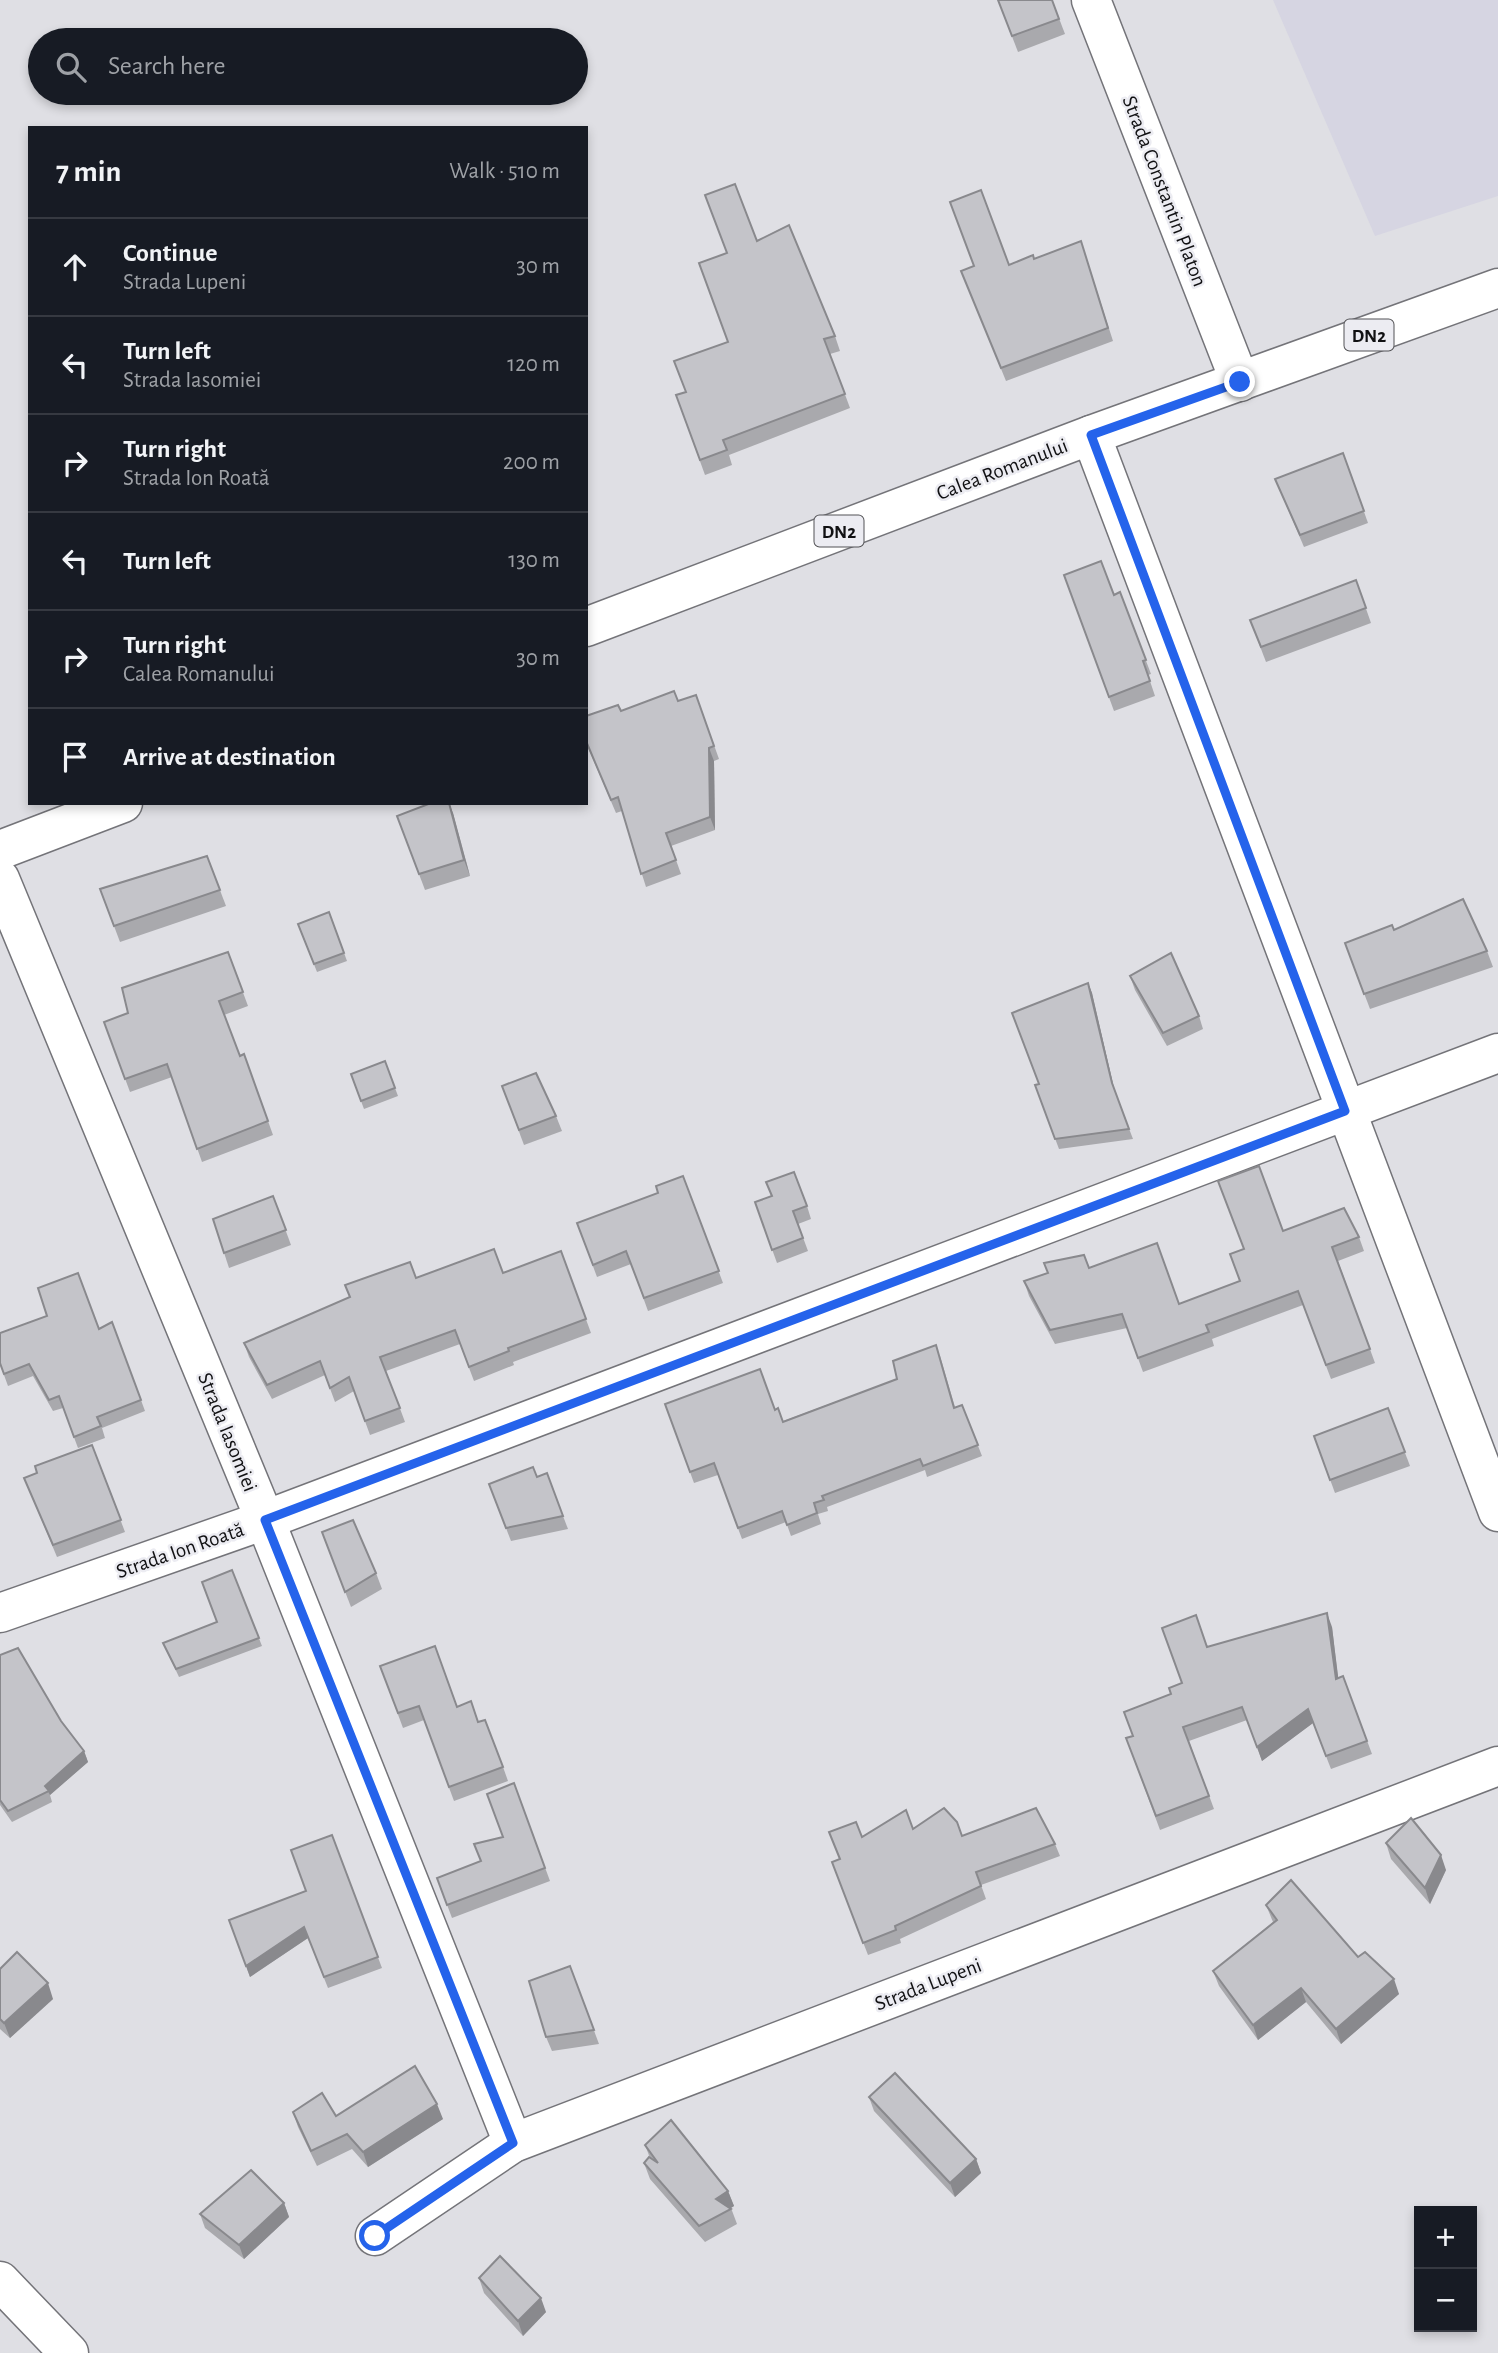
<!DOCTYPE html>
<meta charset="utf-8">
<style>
:root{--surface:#171b24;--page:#20242c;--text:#f1f3f6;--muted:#9ea1a6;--line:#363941}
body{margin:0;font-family:"Alegreya Sans",sans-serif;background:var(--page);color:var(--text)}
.controls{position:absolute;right:21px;bottom:21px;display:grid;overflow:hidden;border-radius:0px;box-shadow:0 4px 10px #0003}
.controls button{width:63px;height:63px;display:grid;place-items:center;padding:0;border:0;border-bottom:2px solid var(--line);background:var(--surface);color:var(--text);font:35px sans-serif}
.stop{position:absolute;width:21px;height:21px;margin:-16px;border:5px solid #2563eb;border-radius:50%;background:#fff}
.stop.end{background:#2563eb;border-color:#fff;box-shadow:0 2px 7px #0008}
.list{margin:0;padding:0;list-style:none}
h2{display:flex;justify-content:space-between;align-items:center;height:91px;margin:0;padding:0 28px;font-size:30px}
h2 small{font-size:23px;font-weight:400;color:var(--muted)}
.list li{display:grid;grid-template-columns:46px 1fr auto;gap:21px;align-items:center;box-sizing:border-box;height:98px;padding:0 28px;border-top:2px solid var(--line)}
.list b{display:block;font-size:26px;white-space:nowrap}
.list p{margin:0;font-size:23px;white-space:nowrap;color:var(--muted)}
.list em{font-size:23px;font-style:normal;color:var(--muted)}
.icon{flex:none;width:38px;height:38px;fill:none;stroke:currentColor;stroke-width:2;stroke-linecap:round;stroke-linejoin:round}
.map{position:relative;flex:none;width:1498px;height:2353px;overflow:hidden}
.search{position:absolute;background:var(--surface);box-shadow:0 4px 10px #0003;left:28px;top:28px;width:560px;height:77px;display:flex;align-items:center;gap:18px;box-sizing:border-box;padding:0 24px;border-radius:38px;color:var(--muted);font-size:26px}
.panel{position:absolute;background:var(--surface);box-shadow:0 4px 10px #0003;left:28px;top:126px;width:560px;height:679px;border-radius:0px}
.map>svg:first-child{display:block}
.built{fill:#d6d5e2}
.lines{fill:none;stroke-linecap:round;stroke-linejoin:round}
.minor-casing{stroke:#747479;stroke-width:41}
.primary-casing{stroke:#747479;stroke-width:41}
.minor{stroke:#fff;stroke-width:38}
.primary{stroke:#fff;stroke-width:38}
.wall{fill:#a9a9ad}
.shaded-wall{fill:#89898d}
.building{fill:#c4c4c9;stroke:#89898d;stroke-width:2}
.route{stroke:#2563eb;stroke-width:9}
.labels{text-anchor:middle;stroke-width:5;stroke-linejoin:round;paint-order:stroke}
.shield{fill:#ececf2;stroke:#535356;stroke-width:2}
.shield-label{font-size:19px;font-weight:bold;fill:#111113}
.street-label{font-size:21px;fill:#111113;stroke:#ececf2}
</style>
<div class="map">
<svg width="1498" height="2353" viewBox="0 0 1498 2353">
<rect width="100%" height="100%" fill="#dfdfe4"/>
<!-- built -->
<polygon class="built" points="1273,0 1498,0 1498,196 1375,236"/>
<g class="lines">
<!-- minor casing -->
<g class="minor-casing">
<g id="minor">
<polyline points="1091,0 1240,382"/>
<polyline points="1091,435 1498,1512"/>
<polyline points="0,879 265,1520 513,2143"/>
<polyline points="0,1613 265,1520 1498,1053"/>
<polyline points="375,2236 513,2143 1498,1766"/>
<polyline points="0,2281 69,2353"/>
</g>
</g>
<!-- primary casing -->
<g class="primary-casing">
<g id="primary">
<polyline points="586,627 1091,435 1498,288"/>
<polyline points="0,850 123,803"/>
</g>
</g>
<!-- minor -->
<use href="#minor" class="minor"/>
<!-- primary -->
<use href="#primary" class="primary"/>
</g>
<!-- wall -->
<g class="wall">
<polygon points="998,0 1052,0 1065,34 1018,52"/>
<polygon points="757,241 835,336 840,351 830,354 850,408 729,455 732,465 705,475 676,395 685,392 728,342"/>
<polygon points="1081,241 1113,341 1006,381 961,271 974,266 1009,265 1034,259"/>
<polygon points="1343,453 1368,523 1304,547 1275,479"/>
<polygon points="1064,575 1114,595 1120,592 1151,674 1148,675 1155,696 1114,711"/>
<polygon points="1356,580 1371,623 1266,662 1250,620"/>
<polygon points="696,695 719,759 714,761 715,830 671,846 681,874 646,887 622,811 616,813 586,743 586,716 678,701"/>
<polygon points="453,813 470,876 425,890 397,816"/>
<polygon points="207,856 226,906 120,942 100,889"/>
<polygon points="329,912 347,961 317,972 298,924"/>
<polygon points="1394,930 1487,951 1493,967 1370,1009 1345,943"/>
<polygon points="228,952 248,1006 224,1015 240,1056 244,1054 273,1135 202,1162 172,1077 130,1092 104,1022 128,1013"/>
<polygon points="1130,976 1199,1016 1203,1029 1167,1046 1135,990"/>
<polygon points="1088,983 1092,993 1115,1092 1133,1139 1059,1149 1035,1085 1039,1084"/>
<polygon points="385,1061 398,1096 364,1109 351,1074"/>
<polygon points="502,1086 556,1116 562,1131 524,1145"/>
<polygon points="683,1176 723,1283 648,1311 631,1264 597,1277 577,1223 658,1193"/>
<polygon points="273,1196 291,1245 229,1268 213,1219"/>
<polygon points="771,1196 807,1206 811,1219 798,1224 808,1251 777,1263 755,1202"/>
<polygon points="1283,1231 1359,1237 1364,1251 1338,1261 1375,1363 1331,1379 1303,1305 1212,1339 1214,1346 1143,1372 1127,1328 1055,1344 1029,1296 1024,1281 1089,1268 1179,1304 1240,1281 1244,1249"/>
<polygon points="561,1251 591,1333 513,1362 514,1365 474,1381 460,1344 386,1371 405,1422 370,1435 354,1391 335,1402 325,1375 272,1399 249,1357 244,1343 416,1278 503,1273"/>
<polygon points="112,1322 145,1411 102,1428 105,1438 78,1448 63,1408 53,1411 33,1376 8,1386 0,1364 99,1329"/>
<polygon points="940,1356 955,1407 962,1405 982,1456 927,1477 925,1470 827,1507 828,1511 818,1514 821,1524 791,1536 786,1522 742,1539 718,1475 694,1483 665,1404 783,1421 897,1379"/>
<polygon points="1388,1408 1410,1466 1335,1493 1314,1436"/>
<polygon points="92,1445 125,1532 57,1557 24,1478 37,1473"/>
<polygon points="537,1477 563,1516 568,1529 511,1541 489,1484"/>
<polygon points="322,1532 376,1573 382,1589 351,1607"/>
<polygon points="232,1570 262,1646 179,1677 163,1643 217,1622"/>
<polygon points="1332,1627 1338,1678 1343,1676 1372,1754 1331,1769 1313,1723 1262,1761 1247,1720 1189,1741 1214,1809 1160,1830 1126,1738 1133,1736 1182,1683 1207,1647"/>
<polygon points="0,1655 61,1721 84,1751 88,1762 50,1795 52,1802 12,1822 0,1805"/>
<polygon points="380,1666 457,1707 479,1722 503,1767 508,1781 454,1801 424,1720 403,1728"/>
<polygon points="514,1783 550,1881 452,1918 437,1878 481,1862 502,1837"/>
<polygon points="913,1829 962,1836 1055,1844 1060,1856 981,1885 986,1899 900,1939 901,1943 868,1955 832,1862 839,1859 862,1837"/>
<polygon points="332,1835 382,1968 328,1988 308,1938 250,1977 229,1920 306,1891"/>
<polygon points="1386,1843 1446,1870 1430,1904 1391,1859"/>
<polygon points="1266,1905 1358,1957 1399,1994 1341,2044 1306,2002 1258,2040 1219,1986 1213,1971 1273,1922"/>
<polygon points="570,1966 599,2044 552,2051 546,2037"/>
<polygon points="0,1969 53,1999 10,2038 0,2029"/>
<polygon points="869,2097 976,2159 981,2173 955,2197 874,2111"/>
<polygon points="293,2112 336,2116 443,2119 368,2167 352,2149 317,2166 298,2127"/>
<polygon points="645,2145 728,2191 734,2206 731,2208 737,2224 705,2242 650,2179 644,2163 650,2158"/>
<polygon points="284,2203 289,2217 244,2259 205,2228 200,2214"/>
<polygon points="479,2278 546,2312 523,2336 484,2293"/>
</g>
<!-- shaded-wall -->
<g class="shaded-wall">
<polygon points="709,748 714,761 715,830 710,817"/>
<polygon points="449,803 453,813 470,876 464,860"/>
<polygon points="1088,983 1092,993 1115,1093 1112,1083"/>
<polygon points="1327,1613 1332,1627 1340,1692 1336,1679"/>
<polygon points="1308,1709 1313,1723 1262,1761 1257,1747"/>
<polygon points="84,1751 88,1762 50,1795 45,1786"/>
<polygon points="1441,1855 1446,1870 1430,1904 1425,1888"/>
<polygon points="304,1927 308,1938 250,1977 246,1966"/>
<polygon points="1394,1979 1399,1994 1341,2044 1336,2029"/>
<polygon points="48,1983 53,1999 10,2038 4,2023"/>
<polygon points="1301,1988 1306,2002 1258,2040 1253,2025"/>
<polygon points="437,2104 443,2119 368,2167 363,2152"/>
<polygon points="976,2159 981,2173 955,2197 950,2183"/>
<polygon points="728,2191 734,2206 721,2214 716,2199"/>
<polygon points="284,2203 289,2217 244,2259 239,2245"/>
<polygon points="541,2298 546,2312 523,2336 518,2321"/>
</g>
<!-- building -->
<g class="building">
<polygon points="998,0 1052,0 1059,19 1012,36"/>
<polygon points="735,184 757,241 789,225 835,336 824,339 845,394 723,440 727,450 700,460 676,395 686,392 674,361 728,342 699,263 727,253 705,195"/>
<polygon points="981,190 1009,265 1033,255 1034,259 1081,241 1108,328 1001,368 961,271 974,266 950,202"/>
<polygon points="1343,453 1364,511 1300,535 1275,479"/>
<polygon points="1101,561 1114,595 1120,592 1146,660 1143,661 1150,681 1109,697 1064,575"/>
<polygon points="1356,580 1366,608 1261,647 1250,620"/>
<polygon points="674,691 678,701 696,695 714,746 709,748 710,817 666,833 676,860 641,874 618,797 611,800 586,741 586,716 618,705 621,711"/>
<polygon points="431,803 449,803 464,860 419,874 397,816"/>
<polygon points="207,856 220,890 114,926 100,889"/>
<polygon points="1463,899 1487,951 1364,994 1345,943 1392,925 1394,930"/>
<polygon points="329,912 344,953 314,964 298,924"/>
<polygon points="228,952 243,992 219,1001 240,1056 244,1054 268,1121 197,1149 167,1064 125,1079 104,1022 128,1013 122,988"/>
<polygon points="1171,953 1199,1016 1163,1033 1130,976"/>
<polygon points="1088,983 1112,1083 1129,1129 1055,1139 1035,1085 1039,1084 1012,1013"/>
<polygon points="385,1061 395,1088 361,1101 351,1074"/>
<polygon points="536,1073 556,1116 519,1130 502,1086"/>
<polygon points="1259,1166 1283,1231 1344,1208 1359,1237 1332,1247 1370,1349 1326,1365 1298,1291 1206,1325 1209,1332 1138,1358 1122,1314 1050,1330 1024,1281 1048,1273 1044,1263 1084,1255 1089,1268 1157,1243 1179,1304 1240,1281 1230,1254 1244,1249 1218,1181"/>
<polygon points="794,1172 807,1206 793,1211 803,1238 772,1250 755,1202 772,1196 766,1182"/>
<polygon points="683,1176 719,1271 644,1298 626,1251 593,1265 577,1223 658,1193 656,1186"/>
<polygon points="273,1196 286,1230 224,1253 213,1219"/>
<polygon points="494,1249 503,1273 561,1251 586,1319 508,1348 509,1351 469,1367 455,1330 380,1357 400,1408 365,1421 349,1377 330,1388 320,1361 267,1385 244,1343 350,1297 345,1285 410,1262 416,1278"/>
<polygon points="78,1273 99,1329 112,1322 141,1400 97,1417 101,1426 74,1437 59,1396 49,1400 29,1364 4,1374 0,1363 0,1333 47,1316 38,1288"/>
<polygon points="936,1345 954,1408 962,1405 978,1445 923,1466 920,1459 822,1496 824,1500 814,1503 817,1513 787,1525 782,1511 738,1528 714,1463 690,1472 665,1404 760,1369 775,1410 778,1408 783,1422 897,1379 893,1361"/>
<polygon points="1388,1408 1405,1452 1330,1480 1314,1436"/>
<polygon points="92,1445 121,1520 53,1545 24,1478 37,1473 35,1466"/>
<polygon points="533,1467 537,1477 547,1473 563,1516 506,1528 489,1484"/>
<polygon points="353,1520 376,1573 345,1592 322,1532"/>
<polygon points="232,1570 259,1638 176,1669 163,1643 217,1622 202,1582"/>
<polygon points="1327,1613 1336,1679 1343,1676 1367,1741 1326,1756 1308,1709 1257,1747 1242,1707 1183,1727 1209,1796 1156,1816 1126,1738 1133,1736 1124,1712 1171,1694 1169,1688 1182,1683 1162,1628 1196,1615 1207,1647"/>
<polygon points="435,1646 457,1707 471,1701 478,1722 485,1720 503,1767 449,1787 419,1706 398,1713 380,1666"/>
<polygon points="18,1648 61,1721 84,1751 45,1786 49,1791 8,1811 0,1800 0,1655"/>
<polygon points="514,1783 545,1868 447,1905 437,1878 481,1861 474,1844 503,1837 487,1794"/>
<polygon points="944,1808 957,1822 962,1836 1036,1808 1055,1844 976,1872 981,1886 895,1926 896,1930 863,1943 832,1862 840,1859 829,1832 856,1822 862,1837 906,1810 913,1829"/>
<polygon points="1411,1818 1441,1855 1425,1888 1386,1843"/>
<polygon points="332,1835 378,1957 324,1977 304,1927 246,1966 229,1920 306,1891 291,1850"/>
<polygon points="1291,1880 1358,1957 1365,1952 1394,1979 1336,2029 1301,1988 1253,2025 1213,1971 1277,1920 1266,1905"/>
<polygon points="17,1952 48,1983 4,2023 0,2019 0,1969"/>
<polygon points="570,1966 594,2030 546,2037 529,1981"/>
<polygon points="415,2066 437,2104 363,2152 347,2134 311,2151 293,2112 322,2093 336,2116"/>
<polygon points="895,2073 976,2159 950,2183 869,2097"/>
<polygon points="671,2120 728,2191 716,2199 731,2209 699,2226 644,2163 649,2157 658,2163 645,2145"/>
<polygon points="251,2170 284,2203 239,2245 200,2214"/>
<polygon points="500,2256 541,2298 518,2321 479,2278"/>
</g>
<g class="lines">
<!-- route -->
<polyline class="route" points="375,2236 513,2143 265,1520 1345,1111 1091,435 1240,382"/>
</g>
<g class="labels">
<!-- shield labels -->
<g class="shield">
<rect x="1344.5" y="319.5" width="49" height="31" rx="5"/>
<rect x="814.5" y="515.5" width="49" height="31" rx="5"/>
</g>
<g class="shield-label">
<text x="1369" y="342">DN2</text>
<text x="839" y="538">DN2</text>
</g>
<!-- street labels -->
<g class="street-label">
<text transform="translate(1165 191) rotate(69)" y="7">Strada Constantin Platon</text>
<text transform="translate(1002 469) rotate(-21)" y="7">Calea Romanului</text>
<text transform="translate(228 1432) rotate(68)" y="7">Strada Iasomiei</text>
<text transform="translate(180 1550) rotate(-19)" y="7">Strada Ion Roată</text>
<text transform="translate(928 1984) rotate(-21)" y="7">Strada Lupeni</text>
</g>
</g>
</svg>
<div class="controls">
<button>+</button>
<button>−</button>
</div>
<div class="stop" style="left:375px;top:2236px"></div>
<div class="stop end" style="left:1240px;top:382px"></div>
<div class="search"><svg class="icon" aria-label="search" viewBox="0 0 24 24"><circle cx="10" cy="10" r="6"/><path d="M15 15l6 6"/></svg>Search here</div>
<section class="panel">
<h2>7 min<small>Walk · 510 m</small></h2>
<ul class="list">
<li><svg class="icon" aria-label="ahead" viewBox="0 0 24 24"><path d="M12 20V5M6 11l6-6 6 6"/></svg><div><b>Continue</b><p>Strada Lupeni</p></div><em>30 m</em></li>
<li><svg class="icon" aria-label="left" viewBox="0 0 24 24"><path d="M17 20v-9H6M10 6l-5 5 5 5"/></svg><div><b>Turn left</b><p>Strada Iasomiei</p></div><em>120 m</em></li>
<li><svg class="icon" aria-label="right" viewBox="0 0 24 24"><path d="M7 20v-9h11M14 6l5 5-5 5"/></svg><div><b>Turn right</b><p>Strada Ion Roată</p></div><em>200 m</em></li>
<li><svg class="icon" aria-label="left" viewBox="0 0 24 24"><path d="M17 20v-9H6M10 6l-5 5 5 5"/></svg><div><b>Turn left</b></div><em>130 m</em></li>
<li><svg class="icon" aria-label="right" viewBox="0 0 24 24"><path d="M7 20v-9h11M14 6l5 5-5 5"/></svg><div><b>Turn right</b><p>Calea Romanului</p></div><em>30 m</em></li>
<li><svg class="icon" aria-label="arrive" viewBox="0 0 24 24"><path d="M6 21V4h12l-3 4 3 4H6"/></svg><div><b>Arrive at destination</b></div></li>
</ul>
</section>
</div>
